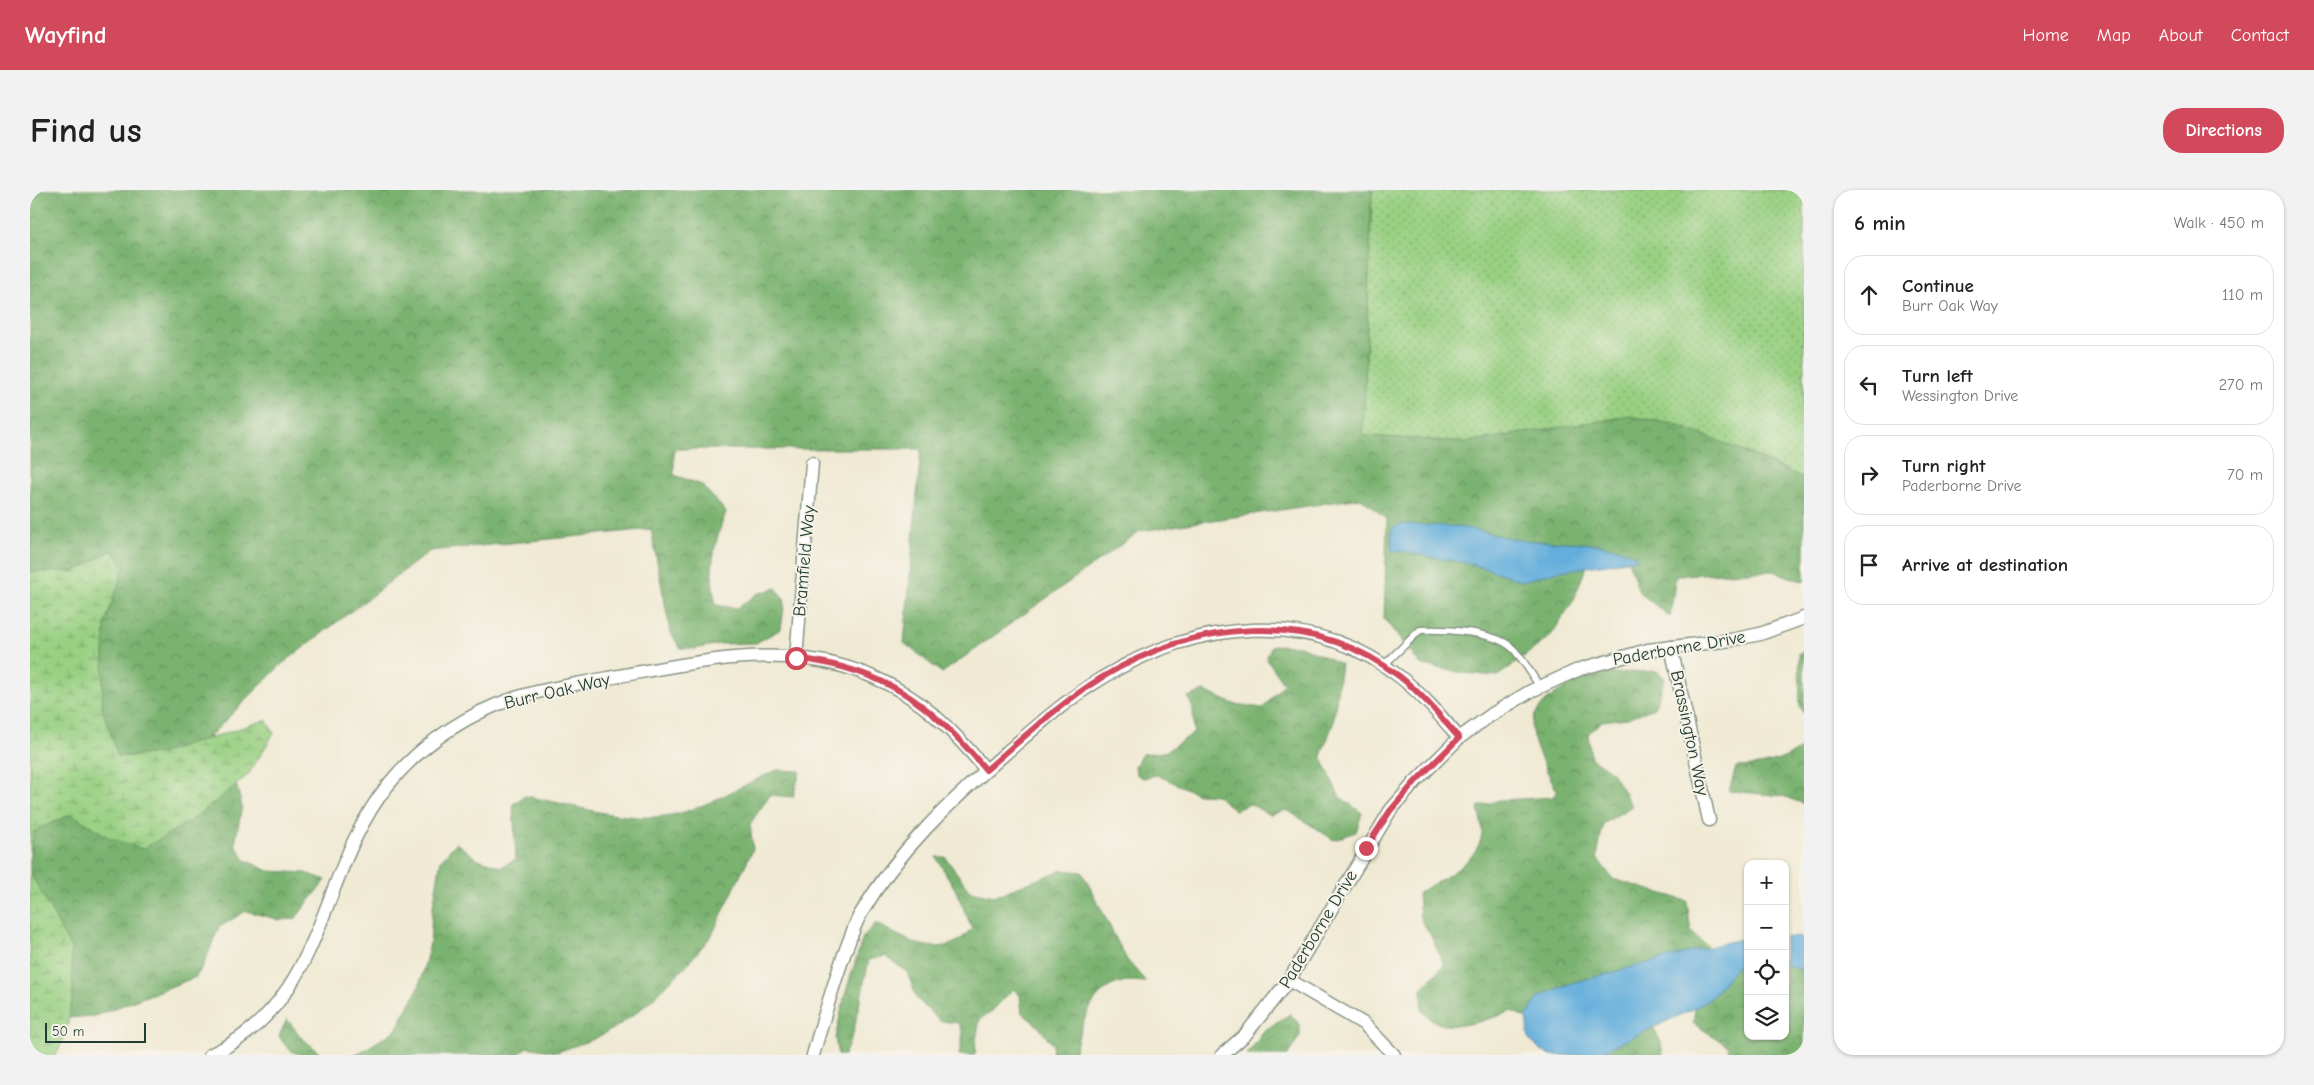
<!DOCTYPE html>
<meta charset="utf-8">
<style>
:root{--surface:#fff;--page:#f2f2f2;--text:#222;--muted:#767676;--line:#e0e0e0;--accent:#d1495b}
body{margin:0;font-family:"Comic Neue",sans-serif;background:var(--page);color:var(--text)}
.controls{position:absolute;right:15px;bottom:15px;display:grid;overflow:hidden;border-radius:10px;box-shadow:0 1px 4px #0004}
.controls button{width:45px;height:45px;display:grid;place-items:center;padding:0;border:0;border-bottom:1px solid var(--line);background:var(--surface);color:var(--text);font:25px sans-serif}
.scale{position:absolute;left:15px;bottom:12px;width:101px;box-sizing:border-box;padding-left:5px;border:2px solid #1f3d34;border-top:0;font-size:14px;line-height:18px;white-space:nowrap;color:#1f3d34;-webkit-text-stroke:4px #f7f3e8;paint-order:stroke}
.stop{position:absolute;width:15px;height:15px;margin:-11px;border:4px solid #d1495b;border-radius:50%;background:#fff}
.stop.end{background:#d1495b;border-color:#fff;box-shadow:0 1px 5px #0008}
.list{margin:0;padding:0;list-style:none}
h2{display:flex;justify-content:space-between;align-items:center;height:65px;margin:0;padding:0 20px;font-size:21px}
h2 small{font-size:16px;font-weight:400;color:var(--muted)}
.list li{display:grid;grid-template-columns:32px 1fr auto;gap:15px;align-items:center;box-sizing:border-box;height:80px;margin:0 10px 10px;padding:0 10px;border:1px solid var(--line);border-radius:20px}
.list b{display:block;font-size:19px;white-space:nowrap}
.list p{margin:0;font-size:16px;white-space:nowrap;color:var(--muted)}
.list em{font-size:16px;font-style:normal;color:var(--muted)}
.icon{flex:none;width:28px;height:28px;fill:none;stroke:currentColor;stroke-width:2;stroke-linecap:round;stroke-linejoin:round}
.map{position:relative;flex:none;width:1774px;height:865px;overflow:hidden;border-radius:20px}
header{display:flex;align-items:center;gap:30px;box-sizing:border-box;height:70px;padding:0 25px;background:var(--accent);color:#fff}
header strong{font-size:24px}
nav{display:flex;gap:28px;margin-inline-start:auto;font-size:18px}
.intro{display:flex;align-items:center;justify-content:space-between;box-sizing:border-box;height:120px;padding:0 30px}
h1{margin:0;font-size:35px}
.button{padding:12px 22px;border-radius:20px;background:var(--accent);color:#fff;font-size:18px;font-weight:700}
main{display:flex;gap:30px;padding:0 30px}
aside{flex:1;background:var(--surface);border-radius:20px;box-shadow:0 1px 4px #0004}
.map>svg:first-child{display:block}
.grass{fill:url(#grass-dots);stroke:#5c865b}
.forest{fill:url(#forest-crowns);stroke:#4c7852}
.wetland{fill:url(#wetland-marsh);stroke:#5c865b}
.water{fill:#64aedc;stroke:#427688}
.lines{fill:none;stroke-linecap:round;stroke-linejoin:round}
.service-casing{stroke:#889484;stroke-width:9}
.minor-casing{stroke:#889484;stroke-width:15}
.service{stroke:#fff;stroke-width:6}
.minor{stroke:#fff;stroke-width:12}
.route{stroke:#d1495b;stroke-width:6}
.labels{text-anchor:middle;stroke-width:4;stroke-linejoin:round;paint-order:stroke}
.street-label{font-size:18px;fill:#1f3d34;stroke:#f7f3e8}
</style>
<header>
<strong>Wayfind</strong>
<nav><a>Home</a><a>Map</a><a>About</a><a>Contact</a></nav>
</header>
<div class="intro"><h1>Find us</h1><a class="button">Directions</a></div>
<main>
<div class="map">
<svg width="1774" height="865" viewBox="0 0 1774 865">
<defs>
<pattern id="grass-dots" width="8" height="8" patternUnits="userSpaceOnUse" patternTransform="scale(1.25)"><rect width="8" height="8" fill="#99d082"/><path d="M2 2h.1M6 6h.1" fill="none" stroke="#7caa6b" stroke-width="1.8" stroke-linecap="round"/></pattern>
<pattern id="forest-crowns" width="20" height="18" patternUnits="userSpaceOnUse" patternTransform="scale(1.25)"><rect width="20" height="18" fill="#7ab270"/><path d="M2 6a3 3 0 1 1 6 0M12 15a3 3 0 1 1 6 0" fill="none" stroke="#63925d"/></pattern>
<pattern id="wetland-marsh" width="20" height="14" patternUnits="userSpaceOnUse" patternTransform="scale(1.25)"><rect width="20" height="14" fill="#99d082"/><path d="M1 5h8M5 5V1M11 12h8M15 12V8" fill="none" stroke="#7caa6b"/></pattern>
</defs>
<rect width="100%" height="100%" fill="#f7f3e8"/>
<filter id="ink" filterUnits="userSpaceOnUse"><feTurbulence type="fractalNoise" baseFrequency=".02" numOctaves="2"/><feDisplacementMap in="SourceGraphic" scale="10" xChannelSelector="R" yChannelSelector="G"/><feConvolveMatrix kernelMatrix="1 2 1 2 8 2 1 2 1" color-interpolation-filters="sRGB"/></filter>
<filter id="wash" filterUnits="userSpaceOnUse"><feTurbulence type="fractalNoise" baseFrequency=".0096" numOctaves="4" result="noise"/><feDisplacementMap in="SourceGraphic" scale="20" xChannelSelector="R" yChannelSelector="G"/><feGaussianBlur stdDeviation="1.12" result="paint"/><feColorMatrix in="noise" values="0 0 0 0 0 0 0 0 0 0 0 0 0 0 0 0 0 1.4 0 .05"/><feComposite in="paint" operator="in"/></filter>
<g filter="url(#wash)">
<rect width="100%" height="100%" fill="#f0ead4"/>
<!-- grass -->
<polygon class="grass" points="1342,0 1774,0 1774,288 1726,266 1643,234 1512,241 1437,252 1333,246"/>
<!-- forest -->
<g class="forest">
<path d="M0,0H1342L1333,246L1437,252L1601,226L1643,234L1684,249L1774,288V392L1743,381L1646,385L1640,427L1609,402L1595,361L1562,362L1543,411L1520,447L1468,486L1432,483L1390,474L1354,429L1357,329L1331,308L1110,341L912,483L874,453L891,259H644V285L672,295L696,322C683,357 678,378 686,415L708,418L727,404L746,398L755,411L751,439L726,453L690,454L664,459L650,458L640,441L621,339L400,361L252,474L177,549L133,563L88,567L72,518L75,433L94,377L82,360L46,381L0,382Z"/>
<polygon points="1242,455 1270,456 1311,474 1303,534 1291,566 1309,606 1332,623 1326,642 1304,650 1257,620 1240,625 1220,614 1205,620 1186,605 1168,604 1127,585 1113,588 1106,584 1105,576 1112,564 1135,562 1164,543 1163,519 1158,507 1174,501 1204,514 1233,518 1254,494 1236,468"/>
<polygon points="1774,462 1774,524 1770,516 1769,463"/>
<path d="M1627,481L1635,488L1624,518L1598,528L1572,531L1558,544L1561,568L1582,582L1602,616L1573,634L1567,668L1583,689L1657,711L1661,742L1679,758L1541,793L1508,807L1496,828L1482,821C1462,828 1429,841 1408,833C1402,831 1396,824 1392,821V799L1414,775L1401,746L1390,728L1388,703C1411,689 1448,673 1452,644C1453,636 1449,626 1448,617L1471,610L1523,607L1527,601C1518,582 1505,561 1502,541C1500,530 1508,518 1516,511C1550,482 1585,483 1627,481Z"/>
<path d="M1774,556V614L1753,606L1699,601L1706,577C1732,576 1753,572 1774,556Z"/>
<path d="M747,580L770,581L763,607L740,605L720,634L723,659L682,745L655,777L615,816L585,838L564,849L527,862L497,857L488,865H322L334,860L366,840L389,797L400,753L402,723L411,670L426,653L446,668L471,677L486,669L483,614L495,606C541,614 595,634 642,625C674,619 716,593 747,580Z"/>
<polygon points="206,594 212,616 205,654 215,670 239,681 276,683 296,690 265,729 250,730 216,721 189,737 173,776 166,787 65,826 39,828 43,803 41,758 0,682 0,666 4,641 41,624 80,648 165,628"/>
<path d="M906,667H915L940,701L964,706L1032,680L1052,682L1097,770L1116,792C1109,792 1100,790 1093,792C1061,797 1050,838 1044,865H1022L1023,855L1007,835L992,823L990,805L983,799L962,821L950,829L946,851L945,865H929L933,844L929,833L910,831L897,819L887,809L877,782L855,766L839,770L823,844L814,865H808L805,848L814,808L833,747L846,733C869,746 901,767 928,751C933,748 938,742 942,738L925,699Z"/>
<polygon points="1718,775 1718,846 1755,846 1755,775 1769,779 1774,783 1774,865 1699,865 1698,856 1663,833 1665,818 1681,808 1706,776"/>
<polygon points="1260,824 1270,834 1270,846 1258,865 1217,865 1235,840"/>
<path d="M257,829L271,847L292,865C265,865 261,865 249,846Z"/>
<polygon points="1623,837 1631,852 1633,865 1565,865"/>
</g>
<!-- wetland -->
<g class="wetland">
<polygon points="82,360 94,377 75,433 72,518 88,567 133,563 236,530 244,543 218,585 165,628 113,659 80,648 41,624 4,641 0,666 0,382 46,381"/>
<polygon points="0,682 41,758 43,803 36,844 26,865 0,865"/>
</g>
<!-- water -->
<g class="water">
<path d="M1371,334C1392,335 1415,335 1436,338C1455,341 1473,348 1493,350C1520,353 1589,349 1608,369L1525,382L1492,391L1442,374L1361,360L1362,338Z"/>
<polygon points="1755,747 1774,748 1774,783 1769,779 1755,775"/>
<polygon points="1718,749 1718,775 1706,777 1681,808 1665,818 1565,865 1518,865 1499,850 1496,828 1508,807 1541,793 1706,750"/>
</g>
</g>
<g filter="url(#ink)">
<g class="lines">
<!-- service casing -->
<g class="service-casing">
<path id="service" d="M1354,475L1390,440C1414,439 1460,441 1480,456C1492,466 1501,484 1510,497"/>
</g>
<!-- minor casing -->
<g class="minor-casing">
<g id="minor">
<polyline points="1641,457 1679,630"/>
<polyline points="766,468 782,273"/>
<polyline points="1259,790 1334,834 1364,865"/>
<path d="M180,865C298,811 286,685 358,595C386,560 425,532 466,515C500,501 538,496 573,489C651,475 734,454 812,476C876,494 915,530 956,580"/>
<path d="M783,865C794,827 804,790 818,754C822,744 825,734 830,725C868,660 921,611 977,562C1007,536 1037,509 1072,488C1164,432 1281,416 1370,487C1393,505 1411,526 1429,548"/>
<polyline points="1192,865 1215,845 1259,790 1360,621 1385,592 1429,548 1461,525 1501,501 1550,479 1618,460 1701,450 1730,444 1774,428"/>
</g>
</g>
<!-- service -->
<use href="#service" class="service"/>
<!-- minor -->
<use href="#minor" class="minor"/>
</g>
</g>
<g class="lines" filter="url(#ink)">
<!-- route -->
<path class="route" d="M766,468C854,479 901,513 956,580C993,548 1029,514 1071,488C1163,432 1279,417 1369,486C1392,504 1410,526 1429,548L1385,592L1360,621L1336,658"/>
</g>
<g class="labels">
<!-- street labels -->
<g class="street-label">
<text transform="translate(774 371) rotate(-85)" y="6">Bramfield Way</text>
<text transform="translate(1649 458) rotate(-10)" y="6">Paderborne Drive</text>
<text transform="translate(527 501) rotate(-13)" y="6">Burr Oak Way</text>
<text transform="translate(1660 543) rotate(78)" y="6">Brassington Way</text>
<text transform="translate(1288 739) rotate(-59)" y="6">Paderborne Drive</text>
</g>
</g>
</svg>
<div class="controls">
<button>+</button>
<button>−</button>
<button><svg class="icon" aria-label="locate" viewBox="0 0 24 24"><circle cx="12" cy="12" r="6"/><path d="M12 2v4M12 18v4M2 12h4M18 12h4"/></svg></button>
<button><svg class="icon" aria-label="layers" viewBox="0 0 24 24"><path d="M12 4l9 5-9 5-9-5zM3 14l9 5 9-5"/></svg></button>
</div>
<div class="scale">50 m</div>
<div class="stop" style="left:766px;top:468px"></div>
<div class="stop end" style="left:1336px;top:658px"></div>
</div>
<aside>
<h2>6 min<small>Walk · 450 m</small></h2>
<ul class="list">
<li><svg class="icon" aria-label="ahead" viewBox="0 0 24 24"><path d="M12 20V5M6 11l6-6 6 6"/></svg><div><b>Continue</b><p>Burr Oak Way</p></div><em>110 m</em></li>
<li><svg class="icon" aria-label="left" viewBox="0 0 24 24"><path d="M17 20v-9H6M10 6l-5 5 5 5"/></svg><div><b>Turn left</b><p>Wessington Drive</p></div><em>270 m</em></li>
<li><svg class="icon" aria-label="right" viewBox="0 0 24 24"><path d="M7 20v-9h11M14 6l5 5-5 5"/></svg><div><b>Turn right</b><p>Paderborne Drive</p></div><em>70 m</em></li>
<li><svg class="icon" aria-label="arrive" viewBox="0 0 24 24"><path d="M6 21V4h12l-3 4 3 4H6"/></svg><div><b>Arrive at destination</b></div></li>
</ul>
</aside>
</main>
